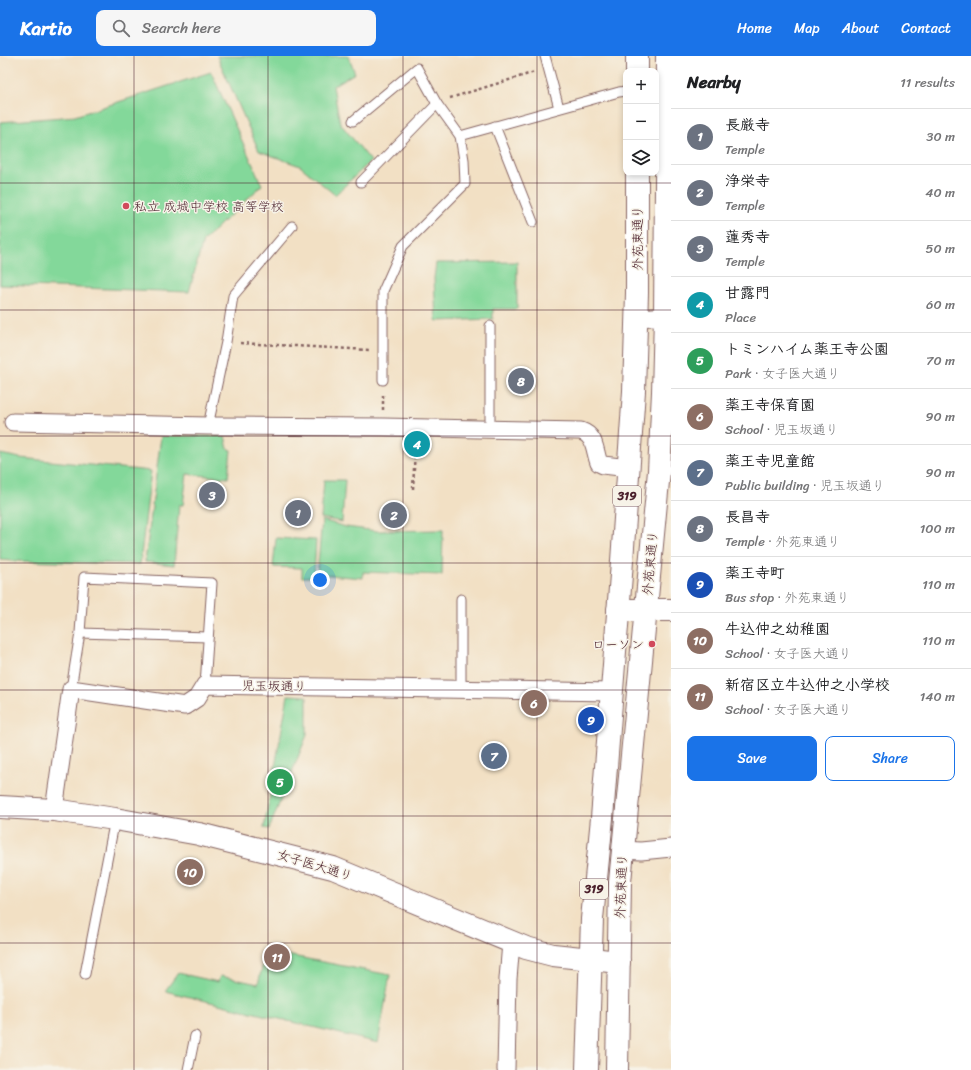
<!DOCTYPE html>
<html lang="en">
<head>
<meta charset="utf-8">
<style>
  body { margin:0; font-family:Sriracha,"Klee One",sans-serif; background:#f6f6f6; color:#202124 }
  .controls { position:absolute; right:12px; top:12px; display:grid; overflow:hidden; border-radius:8px; box-shadow:0 2px 6px #0003 }
  .controls button { width:36px; height:36px; display:grid; place-items:center; padding:0; border:0; border-bottom:1px solid #e0e0e0; background:#fff; color:#202124; font:20px sans-serif }
  .you { position:absolute; left:320px; top:524px; width:14px; height:14px; margin:-10px; border:3px solid #fff; border-radius:50%; background:#1a73e8; box-shadow:0 0 0 6px #1a73e833 }
  .badge { display:grid; place-items:center; width:26px; height:26px; border-radius:50%; background:#1a73e8; color:#fff; font-size:13px; font-weight:700 }
  .pin { position:absolute; translate:-50% -50%; border:2px solid #fff; box-shadow:0 1px 4px #0006 }
  .list { margin:0; padding:0; list-style:none }
  h2 { display:flex; justify-content:space-between; align-items:center; height:52px; margin:0; padding:0 16px; font-size:17px }
  h2 small { font-size:13px; font-weight:400; color:#757577 }
  .list li { display:grid; grid-template-columns:26px 1fr auto; gap:12px; align-items:center; box-sizing:border-box; height:56px; padding:0 16px; border-top:1px solid #e0e0e0 }
  .list b { display:block; font-size:15px; white-space:nowrap }
  .list p { margin:0; font-size:13px; white-space:nowrap; color:#757577 }
  .list em { font-size:13px; font-style:normal; color:#757577 }
  .actions { display:flex; gap:8px; padding:12px 16px }
  .actions a { flex:1; padding:9px 0; border:1px solid #1a73e8; border-radius:8px; text-align:center; font-size:14px; color:#1a73e8 }
  .actions .main { background:#1a73e8; color:#fff }
  .icon { flex:none; width:22px; height:22px; fill:none; stroke:currentColor; stroke-width:2; stroke-linecap:round; stroke-linejoin:round }
  .map { position:relative; flex:none; width:671px; height:1014px; overflow:hidden }
  header { display:flex; align-items:center; gap:24px; box-sizing:border-box; height:56px; padding:0 20px; background:#1a73e8; color:#fff }
  header strong { font-size:19px }
  nav { display:flex; gap:22px; margin-inline-start:auto; font-size:14px }
  .search { width:280px; height:36px; background:#f6f6f6; display:flex; align-items:center; gap:10px; box-sizing:border-box; padding:0 14px; border-radius:8px; color:#757577; font-size:15px }
  main { display:flex }
  aside { flex:1; background:#fff }
  .map>svg:first-child { display:block }
</style>
</head>
<body>
<header>
<strong>Kartio</strong>
<div class="search"><svg class="icon" aria-label="search" viewBox="0 0 24 24"><circle cx="10" cy="10" r="6"/><path d="M15 15l6 6"/></svg>Search here</div>
<nav><a>Home</a><a>Map</a><a>About</a><a>Contact</a></nav>
</header>
<main>
<div class="map">
<svg width="671" height="1014" viewBox="0 0 671 1014">
  <rect width="100%" height="100%" fill="#f7f3e8"/>
  <filter id="ink" filterUnits="userSpaceOnUse"><feTurbulence type="fractalNoise" baseFrequency=".025" numOctaves="2"/><feDisplacementMap in="SourceGraphic" scale="8" xChannelSelector="R" yChannelSelector="G"/><feConvolveMatrix kernelMatrix="1 2 1 2 8 2 1 2 1" color-interpolation-filters="sRGB"/></filter>
  <filter id="wash" filterUnits="userSpaceOnUse"><feTurbulence type="fractalNoise" baseFrequency=".012" numOctaves="4" result="noise"/><feDisplacementMap in="SourceGraphic" scale="16" xChannelSelector="R" yChannelSelector="G"/><feGaussianBlur stdDeviation="0.9" result="paint"/><feColorMatrix in="noise" values="0 0 0 0 0 0 0 0 0 0 0 0 0 0 0 0 0 1.4 0 .05"/><feComposite in="paint" operator="in"/></filter>
  <g filter="url(#wash)">
    <rect width="100%" height="100%" fill="#f2e0c4"/>
    <g fill="#83d89a" stroke="#667c62">
      <polygon points="217,0 348,0 355,17 333,30 340,67 371,105 335,139 300,110 259,95"/>
      <polygon points="211,16 262,129 203,185 189,236 0,229 0,66 75,60"/>
      <polygon points="517,206 517,253 493,253 493,263 436,265 434,222 436,207"/>
      <polygon points="161,380 225,380 228,393 231,394 228,422 187,418 183,449 179,449 174,509 145,506"/>
      <polygon points="0,398 20,402 151,415 140,508 13,505 0,504"/>
      <polygon points="324,424 345,424 342,466 321,462"/>
      <polygon points="322,464 346,471 377,475 443,474 442,519 363,516 363,522 317,518"/>
      <polygon points="276,482 316,484 314,521 302,521 302,512 273,511"/>
      <polygon points="288,639 307,640 307,679 269,773 264,772"/>
      <polygon points="266,895 390,919 378,987 165,935 178,917 218,926 220,920 258,928"/>
    </g>
  </g>
  <g filter="url(#ink)">
    <g fill="none" stroke-linecap="round" stroke-linejoin="round">
      <g stroke="#856361" stroke-width="11">
        <g id="lane">
          <polyline points="545,0 559,52"/>
          <polyline points="353,65 417,12 437,48 460,80 464,104 465,128 403,190 383,235 383,324"/>
          <polyline points="495,70 533,166"/>
          <polyline points="460,80 619,36 626,35"/>
          <polyline points="361,126 437,48"/>
          <polyline points="208,370 226,286 233,240 292,170"/>
          <polyline points="490,373 490,270"/>
          <polyline points="80,577 208,581"/>
          <polyline points="71,633 80,577 84,521 212,527 205,629"/>
          <polyline points="461,634 461,543"/>
          <polyline points="85,918 115,763"/>
          <polyline points="188,1014 195,980"/>
        </g>
      </g>
      <g stroke="#856361" stroke-width="19">
        <g id="street">
          <polyline points="636,262 671,260"/>
          <path d="M13 366 208 370 383 371 581 375C596 380 594 394 599 407L603 409 629 412"/>
          <polyline points="54,754 71,633 185,650 197,642 205,629 612,636"/>
          <polyline points="622,794 641,795 671,792"/>
          <polyline points="506,1014 508,923 511,887"/>
        </g>
      </g>
      <g stroke="#856361" stroke-width="24">
        <g id="secondary">
          <polyline points="618,554 671,554"/>
          <polyline points="0,751 54,754 115,763 199,778 333,812 526,892 553,899 619,906"/>
        </g>
      </g>
      <g stroke="#856361" stroke-width="24">
        <g id="primary">
          <polyline points="637,15 637,0"/>
          <polyline points="587,1014 592,863 602,762 621,519 634,335 637,237 637,117"/>
          <polyline points="617,1014 620,826 659,415 663,336 665,260 667,0"/>
        </g>
      </g>
      <g stroke="#856361" stroke-width="2.5" stroke-dasharray="3 3" stroke-linecap="butt">
        <polyline points="450,42 535,16"/>
        <polyline points="240,287 369,294"/>
        <polyline points="383,354 383,337"/>
        <polyline points="413,433 415,392"/>
      </g>
      <use href="#lane" stroke="#fff" stroke-width="9"/>
      <use href="#street" stroke="#fff" stroke-width="17"/>
      <use href="#secondary" stroke="#fff" stroke-width="22"/>
      <use href="#primary" stroke="#fff" stroke-width="22"/>
    </g>
  </g>
  <path fill="none" stroke="#4a1f2b" stroke-width="1" stroke-opacity="0.55" d="M134 0V1014M268 0V1014M403 0V1014M537 0V1014M0 127H671M0 254H671M0 380H671M0 507H671M0 634H671M0 760H671M0 887H671"/>
  <g fill="#d1495b" stroke="#f7f3e8" stroke-width="1.5">
    <circle cx="126" cy="150" r="4"/>
    <circle cx="652" cy="588" r="4"/>
  </g>
  <g text-anchor="middle" dominant-baseline="central" stroke-width="3" stroke-linejoin="round" paint-order="stroke">
    <g fill="#f7f3e8" stroke="#7e5f64" stroke-width="1">
      <rect x="613" y="430" width="28" height="20" rx="3"/>
      <rect x="580" y="823" width="28" height="20" rx="3"/>
    </g>
    <g font-size="12" font-weight="bold" fill="#4a1f2b">
      <text x="627" y="440">319</text>
      <text x="594" y="833">319</text>
    </g>
    <g font-size="13" fill="#4a1f2b" stroke="#f7f3e8" text-anchor="start">
      <text x="134" y="150">私立 成城中学校 高等学校</text>
      <text x="644" y="588" text-anchor="end">ローソン</text>
    </g>
    <g font-size="13" fill="#4a1f2b" stroke="#f7f3e8">
      <text transform="translate(637 182) rotate(-90)">外苑東通り</text>
      <text transform="translate(650 507) rotate(-85)">外苑東通り</text>
      <text transform="translate(274 630) rotate(1)">児玉坂通り</text>
      <text transform="translate(315 809) rotate(17)">女子医大通り</text>
      <text transform="translate(621 830) rotate(-88)">外苑東通り</text>
    </g>
  </g>
</svg>
<div class="controls">
<button>+</button>
<button>−</button>
<button><svg class="icon" aria-label="layers" viewBox="0 0 24 24"><path d="M12 4l9 5-9 5-9-5zM3 14l9 5 9-5"/></svg></button>
</div>
<div class="you"></div>
<div class="pin badge" style="left:298px;top:457px;background:#6b7280">1</div>
<div class="pin badge" style="left:394px;top:459px;background:#6b7280">2</div>
<div class="pin badge" style="left:212px;top:439px;background:#6b7280">3</div>
<div class="pin badge" style="left:417px;top:388px;background:#0f9aa8">4</div>
<div class="pin badge" style="left:280px;top:726px;background:#2e9e5b">5</div>
<div class="pin badge" style="left:534px;top:647px;background:#8d6e63">6</div>
<div class="pin badge" style="left:494px;top:700px;background:#5c6f8a">7</div>
<div class="pin badge" style="left:521px;top:325px;background:#6b7280">8</div>
<div class="pin badge" style="left:591px;top:664px;background:#1a4fb4">9</div>
<div class="pin badge" style="left:190px;top:816px;background:#8d6e63">10</div>
<div class="pin badge" style="left:277px;top:901px;background:#8d6e63">11</div>
</div>
<aside>
<h2>Nearby<small>11 results</small></h2>
<ul class="list">
<li><span class="badge" style="background:#6b7280">1</span><div><b>長厳寺</b><p>Temple</p></div><em>30 m</em></li>
<li><span class="badge" style="background:#6b7280">2</span><div><b>浄栄寺</b><p>Temple</p></div><em>40 m</em></li>
<li><span class="badge" style="background:#6b7280">3</span><div><b>蓮秀寺</b><p>Temple</p></div><em>50 m</em></li>
<li><span class="badge" style="background:#0f9aa8">4</span><div><b>甘露門</b><p>Place</p></div><em>60 m</em></li>
<li><span class="badge" style="background:#2e9e5b">5</span><div><b>トミンハイム薬王寺公園</b><p>Park · 女子医大通り</p></div><em>70 m</em></li>
<li><span class="badge" style="background:#8d6e63">6</span><div><b>薬王寺保育園</b><p>School · 児玉坂通り</p></div><em>90 m</em></li>
<li><span class="badge" style="background:#5c6f8a">7</span><div><b>薬王寺児童館</b><p>Public building · 児玉坂通り</p></div><em>90 m</em></li>
<li><span class="badge" style="background:#6b7280">8</span><div><b>長昌寺</b><p>Temple · 外苑東通り</p></div><em>100 m</em></li>
<li><span class="badge" style="background:#1a4fb4">9</span><div><b>薬王寺町</b><p>Bus stop · 外苑東通り</p></div><em>110 m</em></li>
<li><span class="badge" style="background:#8d6e63">10</span><div><b>牛込仲之幼稚園</b><p>School · 女子医大通り</p></div><em>110 m</em></li>
<li><span class="badge" style="background:#8d6e63">11</span><div><b>新宿区立牛込仲之小学校</b><p>School · 女子医大通り</p></div><em>140 m</em></li>
</ul>
<div class="actions"><a class="main">Save</a><a>Share</a></div>
</aside>
</main>
</body>
</html>
